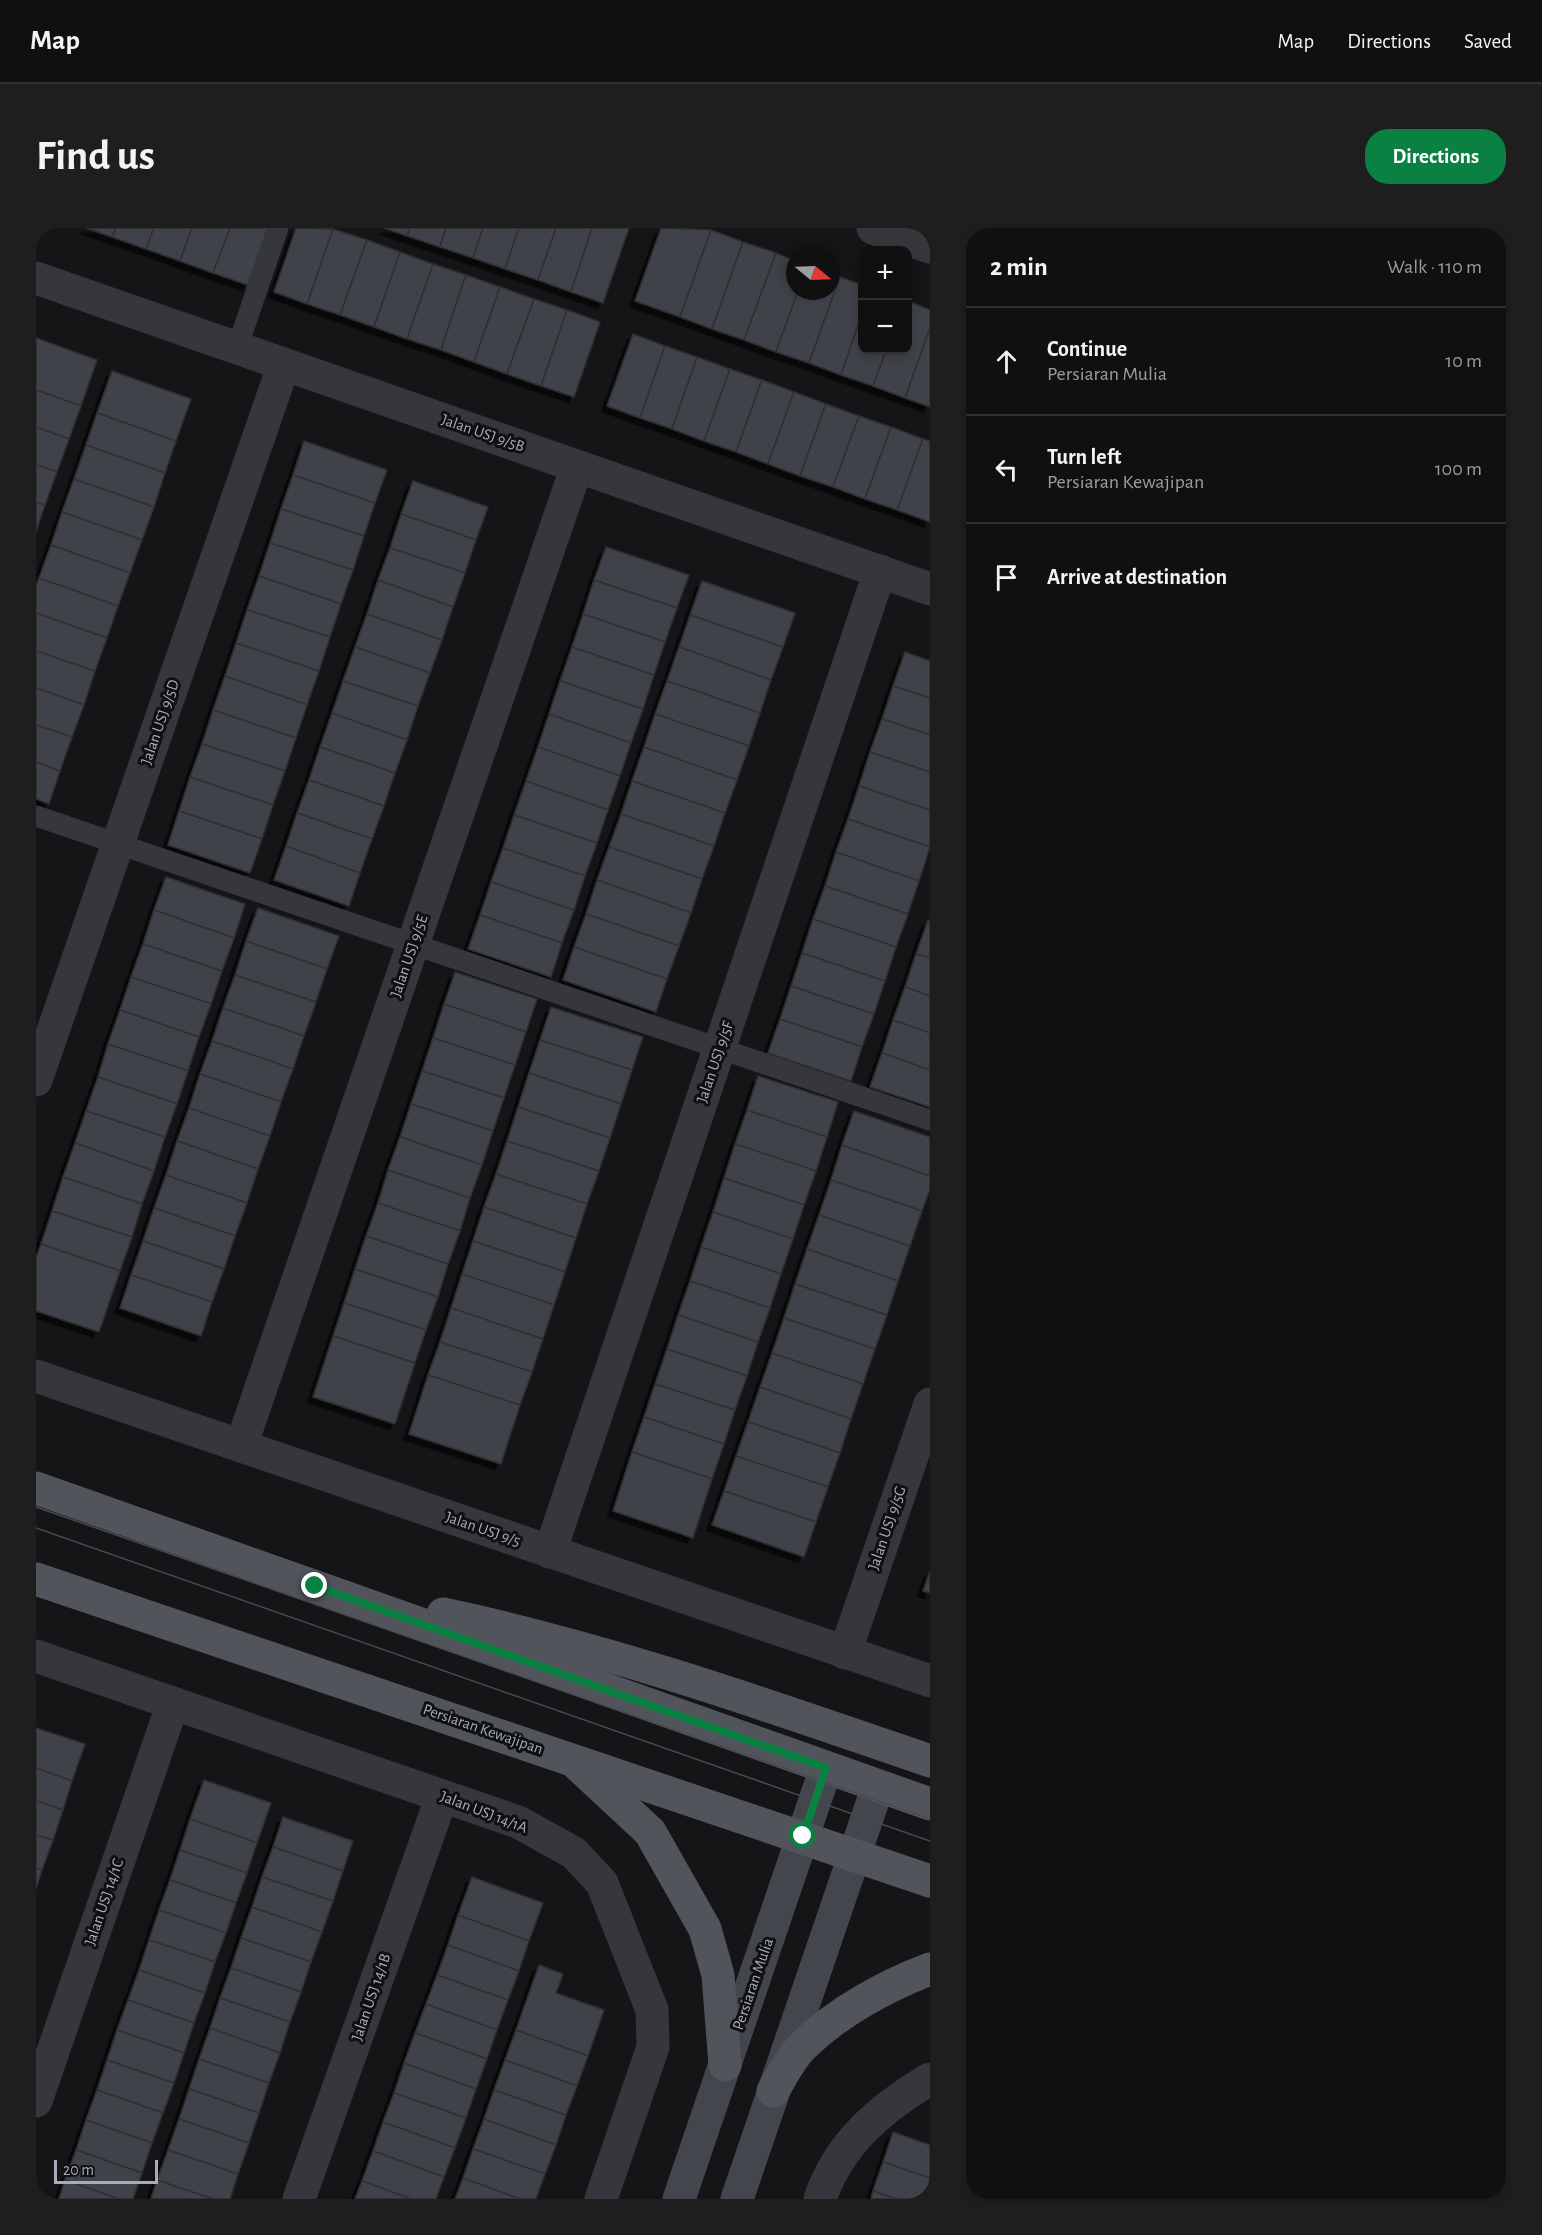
<!DOCTYPE html>
<html lang="en">
<head>
<meta charset="utf-8">
<style>
  body { margin:0; font-family:"Alegreya Sans",sans-serif; background:#1e1e1f; color:#f1f3f6 }
  .controls { position:absolute; right:18px; top:18px; display:grid; overflow:hidden; border-radius:12px; box-shadow:0 3px 9px #0003 }
  .controls button { width:54px; height:54px; display:grid; place-items:center; padding:0; border:0; border-bottom:2px solid #303031; background:#101011; color:#f1f3f6; font:30px sans-serif }
  .compass { position:absolute; left:750px; top:18px; width:54px; height:54px; border-radius:50%; background:#101011; box-shadow:0 3px 9px #0003; rotate:109deg }
  .scale { position:absolute; left:18px; bottom:15px; width:104px; box-sizing:border-box; padding-left:6px; border:3px solid #a6adb8; border-top:0; font-size:16px; line-height:21px; white-space:nowrap; color:#a6adb8; -webkit-text-stroke:4px #101012; paint-order:stroke }
  .stop { position:absolute; width:18px; height:18px; margin:-14px; border:4px solid #0b8043; border-radius:50%; background:#fff }
  .stop.end { background:#0b8043; border-color:#fff; box-shadow:0 2px 6px #0008 }
  .list { margin:0; padding:0; list-style:none }
  h2 { display:flex; justify-content:space-between; align-items:center; height:78px; margin:0; padding:0 24px; font-size:26px }
  h2 small { font-size:20px; font-weight:400; color:#9c9d9f }
  .list li { display:grid; grid-template-columns:39px 1fr auto; gap:18px; align-items:center; box-sizing:border-box; height:108px; padding:0 24px; border-top:2px solid #303031 }
  .list b { display:block; font-size:22px; white-space:nowrap }
  .list p { margin:0; font-size:20px; white-space:nowrap; color:#9c9d9f }
  .list em { font-size:20px; font-style:normal; color:#9c9d9f }
  .icon { flex:none; width:33px; height:33px; fill:none; stroke:currentColor; stroke-width:2; stroke-linecap:round; stroke-linejoin:round }
  .map { position:relative; flex:none; width:894px; height:1971px; overflow:hidden; border-radius:24px }
  header { display:flex; align-items:center; gap:36px; box-sizing:border-box; height:84px; padding:0 30px; background:#101011; border-bottom:2px solid #303031 }
  header strong { font-size:28px }
  nav { display:flex; gap:33px; margin-inline-start:auto; font-size:21px }
  .intro { display:flex; align-items:center; justify-content:space-between; box-sizing:border-box; height:144px; padding:0 36px }
  h1 { margin:0; font-size:42px }
  .button { padding:15px 27px; border-radius:24px; background:#0b8043; color:#fff; font-size:21px; font-weight:700 }
  main { display:flex; gap:36px; padding:0 36px }
  aside { flex:1; background:#101011; border-radius:24px; box-shadow:0 3px 9px #0003 }
  .map>svg:first-child { display:block }
</style>
</head>
<body>
<header>
<strong>Map</strong>
<nav><a>Map</a><a>Directions</a><a>Saved</a></nav>
</header>
<div class="intro"><h1>Find us</h1><a class="button">Directions</a></div>
<main>
<div class="map">
<svg width="894" height="1971" viewBox="0 0 894 1971">
  <defs>
    <filter id="shadow"><feDropShadow dx="-5.5" dy="5.5" stdDeviation="0" flood-color="#0009"/></filter>
  </defs>
  <rect width="100%" height="100%" fill="#151517"/>
  <g fill="#414348" stroke="#2f2f34" stroke-width="1.5" filter="url(#shadow)">
    <polygon points="50,0 80,0 76,9"/>
    <polygon points="80,0 118,0 110,21 76,9"/>
    <polygon points="118,0 156,0 144,33 110,21"/>
    <polygon points="156,0 194,0 177,45 144,33"/>
    <polygon points="194,0 232,0 212,57 177,45"/>
    <polygon points="260,0 297,1 271,76 238,64"/>
    <polygon points="348,0 374,0 371,8"/>
    <polygon points="374,0 410,0 404,19 371,8"/>
    <polygon points="410,0 447,0 437,30 404,19"/>
    <polygon points="447,0 483,0 469,41 437,30"/>
    <polygon points="483,0 520,0 502,52 469,41"/>
    <polygon points="520,0 556,0 535,64 502,52"/>
    <polygon points="556,0 593,0 567,75 535,64"/>
    <polygon points="625,0 675,2 644,89 599,73"/>
    <polygon points="297,1 331,12 304,87 271,76"/>
    <polygon points="675,2 707,14 676,101 644,89"/>
    <polygon points="331,12 364,24 338,99 304,87"/>
    <polygon points="707,14 740,25 708,112 676,101"/>
    <polygon points="364,24 397,36 371,111 338,99"/>
    <polygon points="740,25 759,33 759,63 762,63 740,124 708,112"/>
    <polygon points="397,36 430,47 405,122 371,111"/>
    <polygon points="795,46 804,49 773,135 740,124 762,63 795,63"/>
    <polygon points="430,47 464,59 438,134 405,122"/>
    <polygon points="804,49 826,57 826,86 805,147 773,135"/>
    <polygon points="464,59 498,71 471,146 438,134"/>
    <polygon points="498,71 531,82 505,158 471,146"/>
    <polygon points="872,73 894,82 894,100 869,170 837,158 850,122 872,122"/>
    <polygon points="531,82 564,94 538,169 505,158"/>
    <polygon points="826,86 826,122 850,122 837,158 805,147"/>
    <polygon points="894,100 894,179 869,170"/>
    <polygon points="597,106 629,118 604,190 571,178"/>
    <polygon points="0,110 61,132 45,178 0,162"/>
    <polygon points="629,118 661,129 636,201 604,190"/>
    <polygon points="661,129 694,141 668,213 636,201"/>
    <polygon points="694,141 726,152 700,224 668,213"/>
    <polygon points="76,143 155,171 140,213 61,185"/>
    <polygon points="726,152 758,164 732,236 700,224"/>
    <polygon points="0,162 45,178 33,211 0,199"/>
    <polygon points="758,164 790,176 764,248 732,236"/>
    <polygon points="790,176 823,188 797,259 764,248"/>
    <polygon points="61,185 140,213 129,245 50,217"/>
    <polygon points="823,188 855,199 829,271 797,259"/>
    <polygon points="0,199 33,211 21,244 0,237"/>
    <polygon points="855,199 887,211 861,282 829,271"/>
    <polygon points="887,211 894,213 894,294 861,282"/>
    <polygon points="268,213 351,242 339,275 257,247"/>
    <polygon points="50,217 129,245 118,279 38,251"/>
    <polygon points="0,237 21,244 9,277 0,274"/>
    <polygon points="257,247 339,275 328,308 245,281"/>
    <polygon points="38,251 118,279 106,312 26,284"/>
    <polygon points="377,253 452,279 440,312 365,286"/>
    <polygon points="0,274 9,277 0,304"/>
    <polygon points="245,281 328,308 317,342 234,315"/>
    <polygon points="26,284 106,312 94,345 15,317"/>
    <polygon points="365,286 440,312 429,345 354,320"/>
    <polygon points="234,315 317,342 305,376 223,348"/>
    <polygon points="15,317 94,345 82,378 3,350"/>
    <polygon points="570,319 653,347 641,380 558,352"/>
    <polygon points="354,320 429,345 417,379 342,352"/>
    <polygon points="223,348 305,376 294,409 211,382"/>
    <polygon points="3,350 82,378 71,410 0,385 0,358"/>
    <polygon points="342,352 417,379 406,412 331,386"/>
    <polygon points="558,352 641,380 629,414 547,386"/>
    <polygon points="666,353 759,385 747,419 654,387"/>
    <polygon points="211,382 294,409 283,443 200,415"/>
    <polygon points="0,385 71,410 59,443 0,423"/>
    <polygon points="331,386 406,412 394,445 319,419"/>
    <polygon points="547,386 629,414 618,447 536,419"/>
    <polygon points="654,387 747,419 735,452 643,419"/>
    <polygon points="200,415 283,443 271,477 189,448"/>
    <polygon points="319,419 394,445 382,478 307,453"/>
    <polygon points="536,419 618,447 607,481 524,453"/>
    <polygon points="643,419 735,452 724,485 631,453"/>
    <polygon points="0,423 59,443 48,477 0,460"/>
    <polygon points="869,424 894,433 894,470 857,458"/>
    <polygon points="189,448 271,477 260,510 177,482"/>
    <polygon points="307,453 382,478 371,512 296,485"/>
    <polygon points="524,453 607,481 595,515 513,486"/>
    <polygon points="631,453 724,485 713,518 619,486"/>
    <polygon points="857,458 894,470 894,507 846,491"/>
    <polygon points="0,460 48,477 36,509 0,497"/>
    <polygon points="177,482 260,510 249,543 166,516"/>
    <polygon points="296,485 371,512 359,545 284,519"/>
    <polygon points="513,486 595,515 584,548 502,519"/>
    <polygon points="619,486 713,518 701,552 608,519"/>
    <polygon points="846,491 894,507 894,544 834,524"/>
    <polygon points="0,497 36,509 24,543 0,534"/>
    <polygon points="166,516 249,543 237,577 154,549"/>
    <polygon points="284,519 359,545 348,578 273,552"/>
    <polygon points="502,519 584,548 572,582 490,553"/>
    <polygon points="608,519 701,552 689,585 596,553"/>
    <polygon points="834,524 894,544 894,582 823,558"/>
    <polygon points="0,534 24,543 13,576 0,571"/>
    <polygon points="154,549 237,577 226,611 143,583"/>
    <polygon points="273,552 348,578 336,611 261,585"/>
    <polygon points="490,553 572,582 561,615 478,587"/>
    <polygon points="596,553 689,585 678,618 585,586"/>
    <polygon points="823,558 894,582 894,619 812,591"/>
    <polygon points="143,583 226,611 214,645 132,617"/>
    <polygon points="261,585 336,611 324,645 250,618"/>
    <polygon points="585,586 678,618 666,651 573,619"/>
    <polygon points="478,587 561,615 549,648 467,620"/>
    <polygon points="812,591 894,619 883,653 800,624"/>
    <polygon points="250,618 324,645 313,678 238,652"/>
    <polygon points="573,619 666,651 655,685 561,652"/>
    <polygon points="467,620 549,648 538,682 455,654"/>
    <polygon points="800,624 883,653 872,686 789,658"/>
    <polygon points="130,649 209,676 198,710 118,682"/>
    <polygon points="561,652 655,685 643,718 550,686"/>
    <polygon points="455,654 538,682 526,715 444,687"/>
    <polygon points="789,658 872,686 860,719 777,691"/>
    <polygon points="222,680 303,708 291,741 210,713"/>
    <polygon points="118,682 198,710 186,743 107,716"/>
    <polygon points="550,686 643,718 631,751 538,719"/>
    <polygon points="444,687 526,715 515,749 432,721"/>
    <polygon points="777,691 860,719 849,753 766,725"/>
    <polygon points="892,692 894,693 894,730 880,726"/>
    <polygon points="210,713 291,741 280,774 199,747"/>
    <polygon points="107,716 186,743 175,776 95,749"/>
    <polygon points="538,719 631,751 620,784 527,752"/>
    <polygon points="766,725 849,753 838,786 755,758"/>
    <polygon points="880,726 894,730 894,768 869,759"/>
    <polygon points="419,744 501,771 490,804 408,776"/>
    <polygon points="199,747 280,774 268,808 187,780"/>
    <polygon points="95,749 175,776 163,809 84,782"/>
    <polygon points="755,758 838,786 826,819 744,791"/>
    <polygon points="869,759 894,768 894,805 857,792"/>
    <polygon points="408,776 490,804 479,837 397,810"/>
    <polygon points="515,779 607,809 596,842 504,812"/>
    <polygon points="187,780 268,808 257,841 176,813"/>
    <polygon points="84,782 163,809 152,843 72,816"/>
    <polygon points="744,791 826,819 815,853 732,825"/>
    <polygon points="857,792 894,805 894,842 846,825"/>
    <polygon points="397,810 479,837 468,870 386,843"/>
    <polygon points="504,812 596,842 585,876 493,845"/>
    <polygon points="176,813 257,841 245,874 164,846"/>
    <polygon points="72,816 152,843 141,876 62,849"/>
    <polygon points="846,825 894,842 894,879 834,859"/>
    <polygon points="386,843 468,870 457,903 375,876"/>
    <polygon points="493,845 585,876 574,910 482,879"/>
    <polygon points="164,846 245,874 234,908 153,880"/>
    <polygon points="722,848 802,874 791,909 711,882"/>
    <polygon points="62,849 141,876 129,909 50,883"/>
    <polygon points="375,876 457,903 446,937 364,909"/>
    <polygon points="482,879 574,910 563,943 471,913"/>
    <polygon points="153,880 234,908 222,941 141,913"/>
    <polygon points="711,882 791,909 780,943 699,916"/>
    <polygon points="50,883 129,909 118,943 39,915"/>
    <polygon points="818,883 894,909 894,948 806,917"/>
    <polygon points="364,909 446,937 434,970 352,942"/>
    <polygon points="141,913 222,941 211,975 130,947"/>
    <polygon points="471,913 563,943 551,976 460,946"/>
    <polygon points="39,915 118,943 106,976 27,949"/>
    <polygon points="699,916 780,943 768,977 688,950"/>
    <polygon points="806,917 894,948 894,961 886,983 795,952"/>
    <polygon points="352,942 434,970 424,1003 342,975"/>
    <polygon points="460,946 551,976 540,1010 448,979"/>
    <polygon points="130,947 211,975 199,1008 118,980"/>
    <polygon points="27,949 106,976 96,1009 16,983"/>
    <polygon points="688,950 768,977 757,1011 677,984"/>
    <polygon points="795,952 886,983 874,1018 783,987"/>
    <polygon points="342,975 424,1003 412,1036 330,1008"/>
    <polygon points="448,979 540,1010 529,1044 437,1013"/>
    <polygon points="118,980 199,1008 188,1041 107,1013"/>
    <polygon points="16,983 96,1009 84,1043 5,1016"/>
    <polygon points="677,984 757,1011 745,1046 665,1019"/>
    <polygon points="783,987 874,1018 862,1053 771,1021"/>
    <polygon points="330,1008 412,1036 402,1069 319,1041"/>
    <polygon points="107,1013 188,1041 176,1074 95,1047"/>
    <polygon points="437,1013 529,1044 518,1077 426,1046"/>
    <polygon points="5,1016 84,1043 63,1104 0,1083 0,1030"/>
    <polygon points="665,1019 745,1046 734,1080 654,1053"/>
    <polygon points="771,1021 862,1053 851,1087 759,1056"/>
    <polygon points="319,1041 402,1069 390,1102 308,1075"/>
    <polygon points="426,1046 518,1077 507,1111 415,1080"/>
    <polygon points="95,1047 176,1074 165,1108 84,1080"/>
    <polygon points="654,1053 734,1080 722,1114 642,1087"/>
    <polygon points="759,1056 851,1087 839,1121 748,1090"/>
    <polygon points="308,1075 390,1102 379,1135 297,1108"/>
    <polygon points="415,1080 507,1111 496,1144 404,1114"/>
    <polygon points="642,1087 722,1114 711,1148 631,1121"/>
    <polygon points="748,1090 839,1121 827,1156 736,1125"/>
    <polygon points="297,1108 379,1135 359,1196 277,1169"/>
    <polygon points="404,1114 496,1144 484,1177 392,1147"/>
    <polygon points="631,1121 711,1148 699,1182 619,1156"/>
    <polygon points="736,1125 827,1156 815,1191 724,1159"/>
    <polygon points="392,1147 484,1177 465,1236 373,1206"/>
    <polygon points="619,1156 699,1182 688,1216 608,1189"/>
    <polygon points="724,1159 815,1191 804,1225 712,1194"/>
    <polygon points="608,1189 688,1216 676,1251 596,1224"/>
    <polygon points="712,1194 804,1225 792,1259 700,1228"/>
    <polygon points="596,1224 676,1251 657,1310 577,1283"/>
    <polygon points="700,1228 792,1259 780,1294 688,1263"/>
    <polygon points="688,1263 780,1294 768,1329 676,1297"/>
    <polygon points="894,1343 894,1365 887,1363"/>
    <polygon points="0,1500 49,1516 36,1553 0,1540"/>
    <polygon points="0,1540 36,1553 27,1582 0,1573"/>
    <polygon points="168,1552 235,1575 221,1615 154,1591"/>
    <polygon points="0,1573 27,1582 17,1612 0,1607"/>
    <polygon points="247,1589 317,1613 307,1643 237,1619"/>
    <polygon points="154,1591 221,1615 211,1645 144,1622"/>
    <polygon points="0,1607 17,1612 6,1642 0,1640"/>
    <polygon points="237,1619 307,1643 297,1673 226,1649"/>
    <polygon points="144,1622 211,1645 200,1675 134,1652"/>
    <polygon points="0,1640 6,1642 0,1661"/>
    <polygon points="226,1649 297,1673 286,1704 216,1679"/>
    <polygon points="436,1649 507,1675 493,1713 422,1687"/>
    <polygon points="134,1652 200,1675 190,1705 123,1682"/>
    <polygon points="216,1679 286,1704 275,1734 205,1710"/>
    <polygon points="123,1682 190,1705 179,1734 113,1712"/>
    <polygon points="422,1687 493,1713 483,1743 412,1717"/>
    <polygon points="205,1710 275,1734 265,1764 195,1740"/>
    <polygon points="113,1712 179,1734 169,1765 103,1742"/>
    <polygon points="412,1717 483,1743 472,1772 401,1747"/>
    <polygon points="503,1737 527,1746 520,1765 568,1782 552,1828 480,1802"/>
    <polygon points="195,1740 265,1764 254,1794 184,1770"/>
    <polygon points="103,1742 169,1765 158,1795 92,1772"/>
    <polygon points="401,1747 472,1772 461,1802 390,1776"/>
    <polygon points="184,1770 254,1794 244,1825 174,1800"/>
    <polygon points="92,1772 158,1795 148,1825 81,1802"/>
    <polygon points="390,1776 461,1802 451,1831 379,1805"/>
    <polygon points="174,1800 244,1825 233,1855 163,1831"/>
    <polygon points="81,1802 148,1825 138,1855 71,1832"/>
    <polygon points="480,1802 552,1828 541,1858 469,1832"/>
    <polygon points="379,1805 451,1831 440,1861 368,1835"/>
    <polygon points="163,1831 233,1855 223,1885 153,1861"/>
    <polygon points="71,1832 138,1855 127,1885 61,1862"/>
    <polygon points="469,1832 541,1858 530,1887 458,1862"/>
    <polygon points="368,1835 440,1861 430,1890 358,1865"/>
    <polygon points="153,1861 223,1885 213,1915 143,1891"/>
    <polygon points="61,1862 127,1885 116,1915 50,1892"/>
    <polygon points="458,1862 530,1887 520,1917 448,1891"/>
    <polygon points="358,1865 430,1890 419,1920 347,1894"/>
    <polygon points="143,1891 213,1915 202,1946 132,1922"/>
    <polygon points="448,1891 520,1917 509,1946 437,1921"/>
    <polygon points="50,1892 116,1915 106,1945 40,1922"/>
    <polygon points="347,1894 419,1920 408,1949 337,1923"/>
    <polygon points="857,1904 894,1917 894,1950 847,1934"/>
    <polygon points="437,1921 509,1946 500,1971 484,1971 427,1950"/>
    <polygon points="40,1922 106,1945 97,1971 83,1971 29,1952"/>
    <polygon points="132,1922 202,1946 194,1971 177,1971 121,1952"/>
    <polygon points="337,1923 408,1949 400,1971 375,1971 326,1953"/>
    <polygon points="847,1934 894,1950 894,1971 861,1971 837,1963"/>
    <polygon points="427,1950 484,1971 419,1971"/>
    <polygon points="29,1952 83,1971 23,1971"/>
    <polygon points="121,1952 177,1971 115,1971"/>
    <polygon points="326,1953 375,1971 319,1971"/>
    <polygon points="837,1963 861,1971 835,1971"/>
  </g>
  <g fill="none" stroke-linecap="round" stroke-linejoin="round">
    <g stroke="#36373d" stroke-width="21">
      <polyline points="201,120 242,0"/>
      <polyline points="0,588 894,892"/>
    </g>
    <g stroke="#36373d" stroke-width="33">
      <polyline points="837,0 894,19"/>
      <polyline points="0,50 894,361"/>
      <polyline points="0,852 248,136"/>
      <polyline points="0,1148 894,1453"/>
      <polyline points="205,1218 541,238"/>
      <polyline points="514,1324 844,343"/>
      <polyline points="809,1425 894,1176"/>
      <polyline points="0,1428 482,1594 538,1625 566,1655 616,1782 617,1819 565,1971"/>
      <polyline points="0,1873 137,1475"/>
      <polyline points="263,1971 406,1568"/>
      <path d="M784 1971C803 1915 845 1880 894 1851"/>
    </g>
    <g stroke="#44464d" stroke-width="33">
      <polyline points="643,1971 790,1540"/>
      <polyline points="701,1971 842,1558"/>
    </g>
    <g stroke="#52545c" stroke-width="33">
      <polyline points="0,1260 894,1576"/>
      <polyline points="0,1351 894,1653"/>
      <path d="M407 1386C573 1421 734 1478 894 1533"/>
      <polyline points="543,1538 614,1604 669,1701 682,1747 689,1837"/>
      <path d="M737 1863C746 1848 755 1829 768 1817 802 1784 849 1758 894 1741"/>
    </g>
    <g stroke="#494b52" stroke-width="1.5">
      <polyline points="0,1279 894,1591"/>
      <polyline points="0,1300 894,1613"/>
    </g>
  </g>
  <g fill="none" stroke-linecap="round" stroke-linejoin="round">
    <polyline stroke="#0b8043" stroke-width="8" points="279,1358 790,1540 767,1608"/>
  </g>
  <g text-anchor="middle" dominant-baseline="central" stroke-width="6" stroke-linejoin="round" paint-order="stroke">
    <g font-size="16" fill="#a6adb8" stroke="#101012">
      <text transform="translate(447 205) rotate(19)">Jalan USJ 9/5B</text>
      <text transform="translate(124 494) rotate(-71)">Jalan USJ 9/5D</text>
      <text transform="translate(373 728) rotate(-71)">Jalan USJ 9/5E</text>
      <text transform="translate(679 834) rotate(-71)">Jalan USJ 9/5F</text>
      <text transform="translate(851 1300) rotate(-71)">Jalan USJ 9/5G</text>
      <text transform="translate(447 1301) rotate(19)">Jalan USJ 9/5</text>
      <text transform="translate(447 1501) rotate(19)">Persiaran Kewajipan</text>
      <text transform="translate(448 1584) rotate(21)">Jalan USJ 14/1A</text>
      <text transform="translate(68 1674) rotate(-71)">Jalan USJ 14/1C</text>
      <text transform="translate(717 1756) rotate(-71)">Persiaran Mulia</text>
      <text transform="translate(335 1769) rotate(-71)">Jalan USJ 14/1B</text>
    </g>
  </g>
</svg>
<div class="controls">
<button>+</button>
<button>−</button>
</div>
<svg class="compass" viewBox="-18 -18 36 36"><path d="M0-13l5 13h-10z" fill="#e53935"/><path d="M0 13l5-13h-10z" fill="#9c9d9f"/></svg>
<div class="scale">20 m</div>
<div class="stop" style="left:767px;top:1608px"></div>
<div class="stop end" style="left:279px;top:1358px"></div>
</div>
<aside>
<h2>2 min<small>Walk · 110 m</small></h2>
<ul class="list">
<li><svg class="icon" aria-label="ahead" viewBox="0 0 24 24"><path d="M12 20V5M6 11l6-6 6 6"/></svg><div><b>Continue</b><p>Persiaran Mulia</p></div><em>10 m</em></li>
<li><svg class="icon" aria-label="left" viewBox="0 0 24 24"><path d="M17 20v-9H6M10 6l-5 5 5 5"/></svg><div><b>Turn left</b><p>Persiaran Kewajipan</p></div><em>100 m</em></li>
<li><svg class="icon" aria-label="arrive" viewBox="0 0 24 24"><path d="M6 21V4h12l-3 4 3 4H6"/></svg><div><b>Arrive at destination</b></div></li>
</ul>
</aside>
</main>
</body>
</html>
